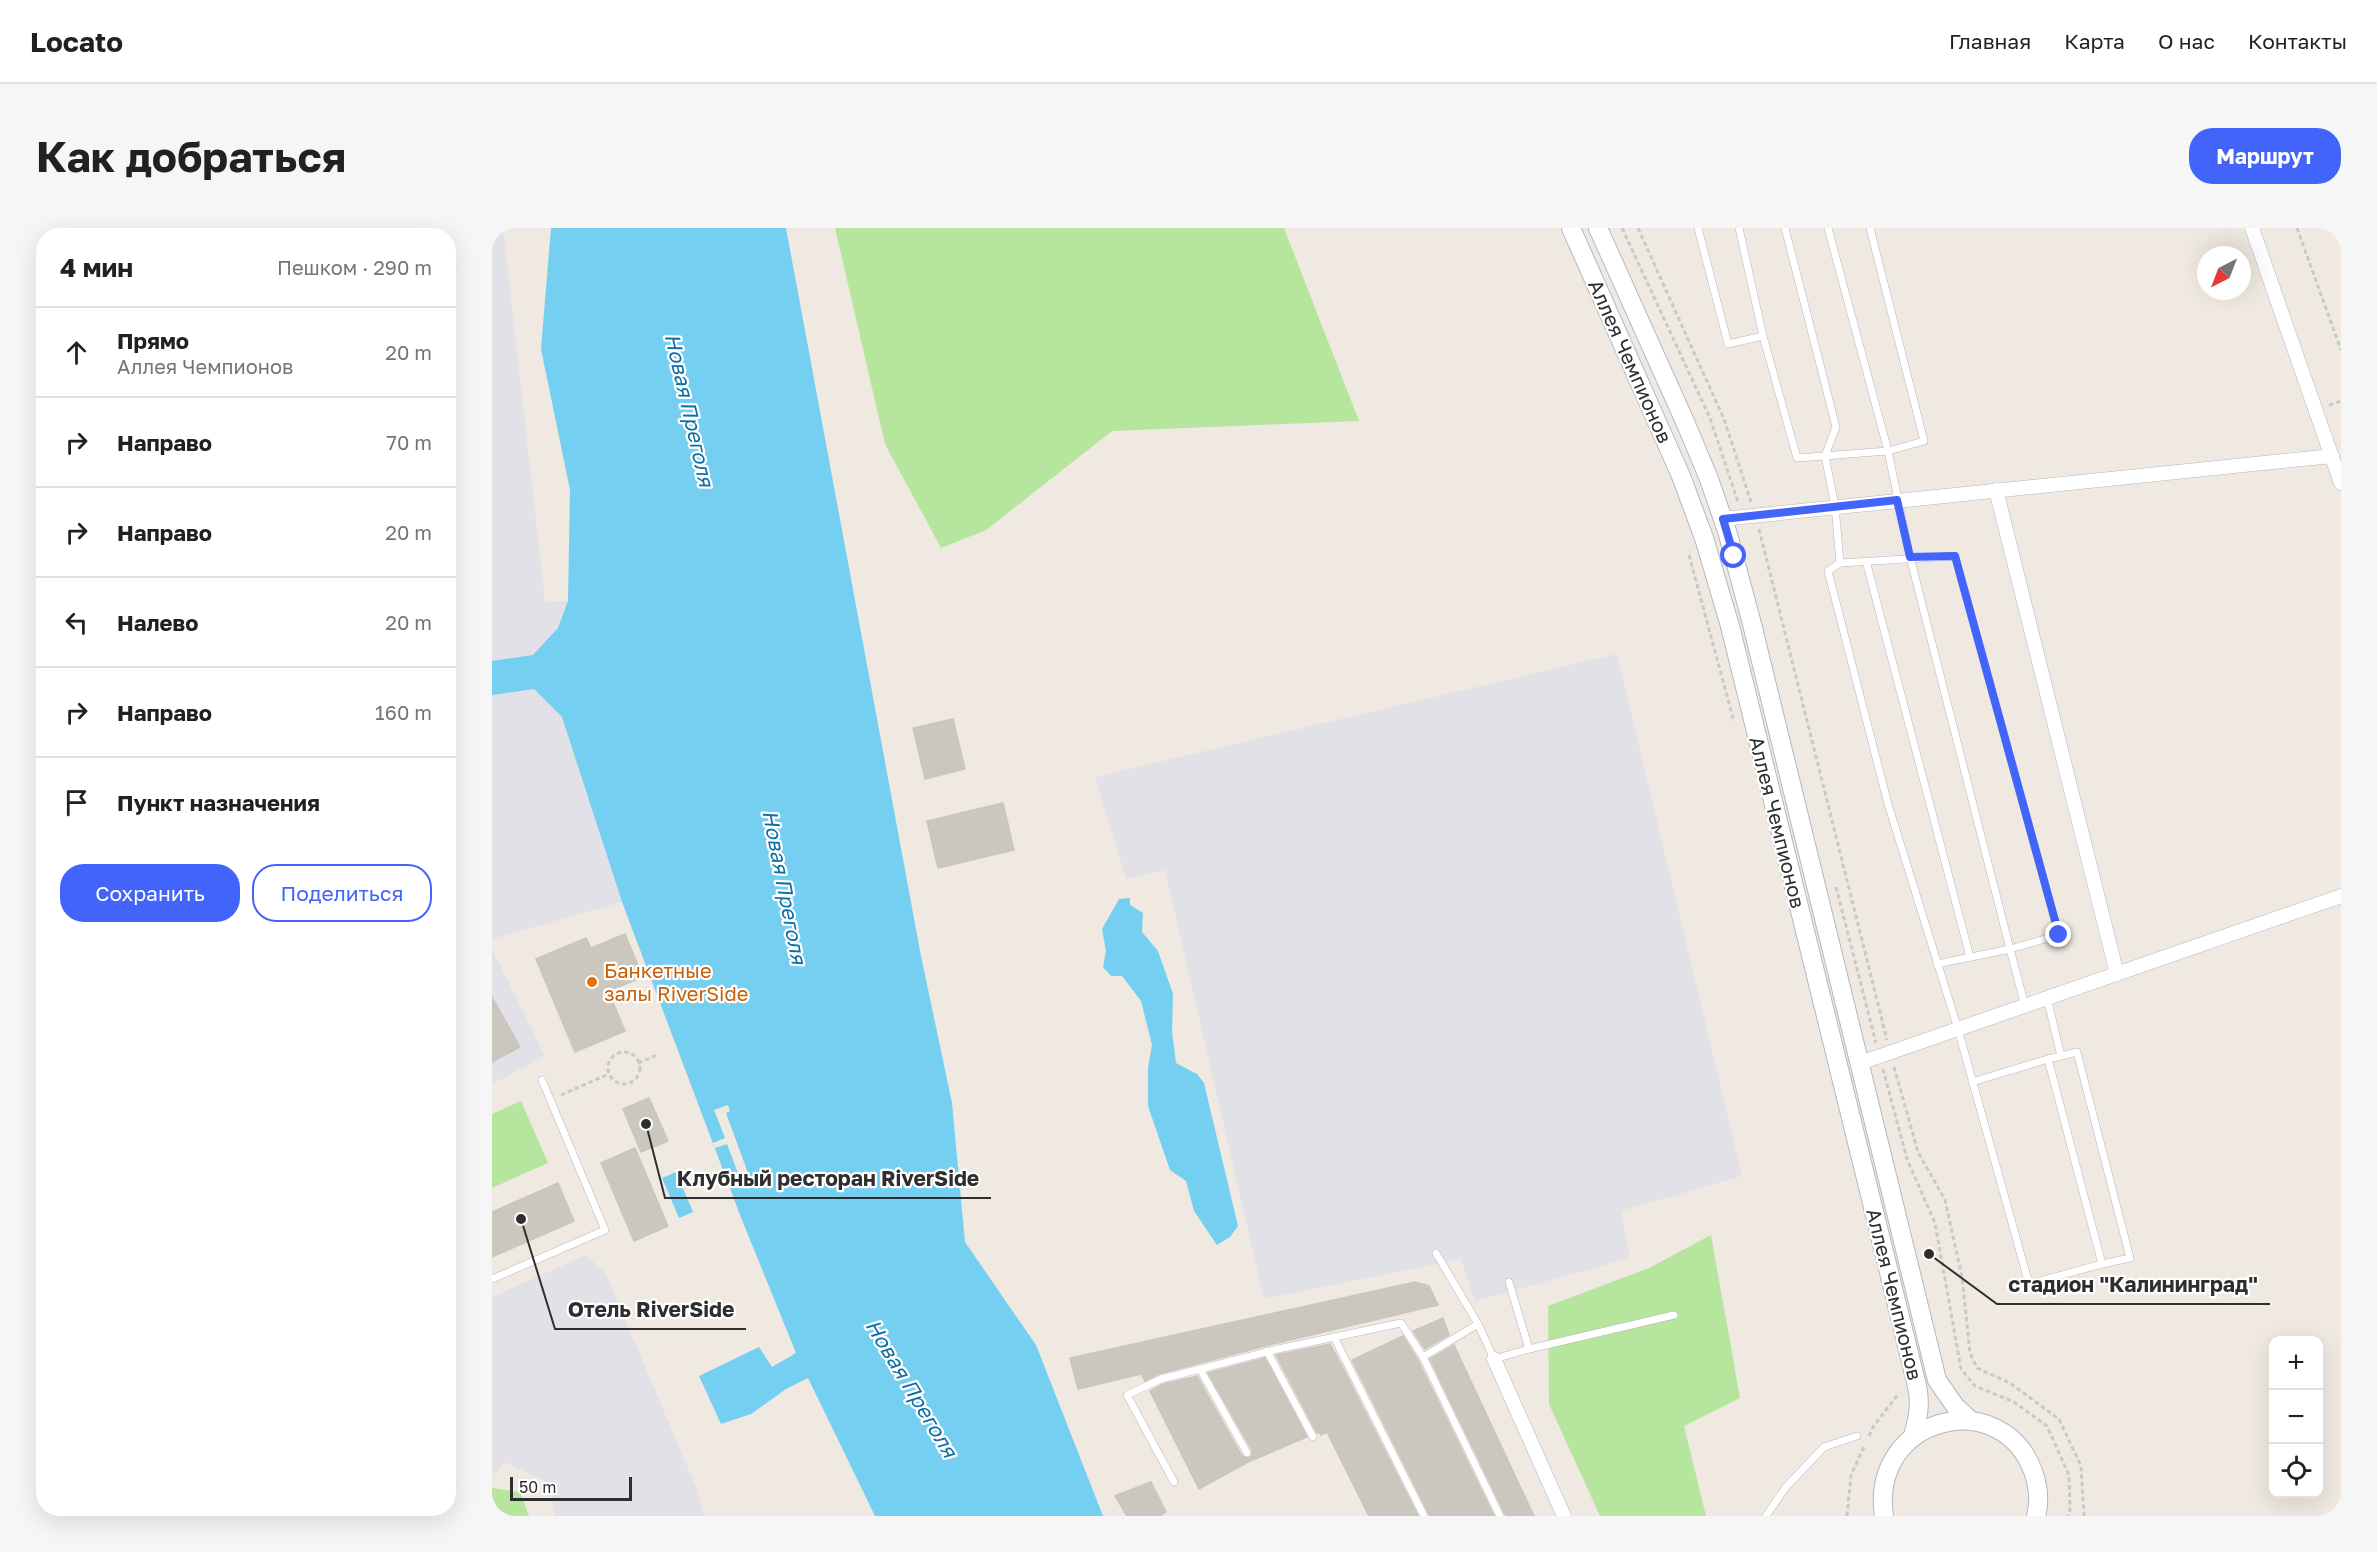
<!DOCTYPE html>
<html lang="ru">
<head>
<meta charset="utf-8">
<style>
  body { margin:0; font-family:"Golos Text",sans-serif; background:#f6f6f6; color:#202124 }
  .controls { position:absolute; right:18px; bottom:18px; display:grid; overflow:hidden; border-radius:12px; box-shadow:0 6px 24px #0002 }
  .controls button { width:54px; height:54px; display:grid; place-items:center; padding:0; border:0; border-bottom:2px solid #e0e0e0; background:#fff; color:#202124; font:30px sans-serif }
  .compass { position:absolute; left:1705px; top:18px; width:54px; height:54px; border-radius:50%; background:#fff; box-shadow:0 6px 24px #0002; rotate:222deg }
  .scale { position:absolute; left:18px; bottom:15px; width:122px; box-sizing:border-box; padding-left:6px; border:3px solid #2e2e2e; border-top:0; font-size:16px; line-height:21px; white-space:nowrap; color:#2e2e2e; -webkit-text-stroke:4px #fff; paint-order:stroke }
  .stop { position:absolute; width:18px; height:18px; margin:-14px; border:4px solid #4264fb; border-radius:50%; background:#fff }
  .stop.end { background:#4264fb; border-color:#fff; box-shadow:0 2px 6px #0008 }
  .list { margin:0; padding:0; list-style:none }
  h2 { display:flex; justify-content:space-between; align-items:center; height:78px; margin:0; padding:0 24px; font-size:26px }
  h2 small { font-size:20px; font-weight:400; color:#757577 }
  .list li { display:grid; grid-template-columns:39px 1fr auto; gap:18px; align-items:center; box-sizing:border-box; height:90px; padding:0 24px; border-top:2px solid #e0e0e0 }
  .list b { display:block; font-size:22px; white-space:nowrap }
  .list p { margin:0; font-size:20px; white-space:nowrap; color:#757577 }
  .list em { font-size:20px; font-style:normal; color:#757577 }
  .actions { display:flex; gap:12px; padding:18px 24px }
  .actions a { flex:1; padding:14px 0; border:2px solid #4264fb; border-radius:24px; text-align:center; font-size:21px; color:#4264fb }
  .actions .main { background:#4264fb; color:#fff }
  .icon { flex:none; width:33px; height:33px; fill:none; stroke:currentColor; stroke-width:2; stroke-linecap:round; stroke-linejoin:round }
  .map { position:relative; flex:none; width:1849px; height:1288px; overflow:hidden; border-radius:24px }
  header { display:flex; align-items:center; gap:36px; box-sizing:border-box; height:84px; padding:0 30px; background:#fff; border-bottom:2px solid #e0e0e0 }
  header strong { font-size:28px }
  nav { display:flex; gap:33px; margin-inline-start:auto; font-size:21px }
  .intro { display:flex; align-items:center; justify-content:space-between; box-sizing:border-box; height:144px; padding:0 36px }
  h1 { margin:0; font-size:42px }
  .button { padding:15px 27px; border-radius:24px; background:#4264fb; color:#fff; font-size:21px; font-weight:700 }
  main { display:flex; gap:36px; padding:0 36px }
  aside { flex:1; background:#fff; border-radius:24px; box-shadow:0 6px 24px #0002 }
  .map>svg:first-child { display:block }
</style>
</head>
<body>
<header>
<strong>Locato</strong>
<nav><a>Главная</a><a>Карта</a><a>О нас</a><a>Контакты</a></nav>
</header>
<div class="intro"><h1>Как добраться</h1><a class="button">Маршрут</a></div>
<main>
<aside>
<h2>4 мин<small>Пешком · 290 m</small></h2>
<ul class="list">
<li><svg class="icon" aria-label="ahead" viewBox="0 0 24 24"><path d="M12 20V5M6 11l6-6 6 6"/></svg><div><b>Прямо</b><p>Аллея Чемпионов</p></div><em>20 m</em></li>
<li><svg class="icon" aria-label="right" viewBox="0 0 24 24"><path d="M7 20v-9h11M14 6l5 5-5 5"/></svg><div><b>Направо</b></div><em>70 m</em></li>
<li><svg class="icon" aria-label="right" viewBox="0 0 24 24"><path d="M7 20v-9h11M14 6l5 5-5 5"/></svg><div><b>Направо</b></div><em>20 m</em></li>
<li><svg class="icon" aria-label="left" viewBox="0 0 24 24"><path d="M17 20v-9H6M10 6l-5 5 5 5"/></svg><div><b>Налево</b></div><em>20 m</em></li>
<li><svg class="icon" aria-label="right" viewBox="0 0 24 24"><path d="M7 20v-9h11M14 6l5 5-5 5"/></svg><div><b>Направо</b></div><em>160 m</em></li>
<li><svg class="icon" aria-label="arrive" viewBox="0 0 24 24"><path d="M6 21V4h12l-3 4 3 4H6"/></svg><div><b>Пункт назначения</b></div></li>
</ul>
<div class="actions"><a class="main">Сохранить</a><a>Поделиться</a></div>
</aside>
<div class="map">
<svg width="1849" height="1288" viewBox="0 0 1849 1288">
  <rect width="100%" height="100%" fill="#efe9e1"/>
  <g fill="#e3e1e8">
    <polygon points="0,0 11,0 53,373 76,373 70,489 130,674 0,711"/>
    <polygon points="1125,426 1250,948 1129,983 1138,1030 983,1073 969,1031 772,1071 673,642 634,651 603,549"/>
    <polygon points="0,721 53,828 0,856"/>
    <polygon points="94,1027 114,1046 204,1259 212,1288 62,1288 60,1267 53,1253 13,1234 3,1246 0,1243 0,1069"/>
  </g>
  <g fill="#b6e59e">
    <polygon points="343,0 792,0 867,193 620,203 494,302 449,320 393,216"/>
    <polygon points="29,873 56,935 0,960 0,886"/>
    <polygon points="1219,1007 1248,1170 1192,1198 1214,1288 1108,1288 1057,1176 1056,1078 1157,1040"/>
    <polygon points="0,1260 28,1264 37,1288 0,1288"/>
  </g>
  <g fill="#75cff0">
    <polygon points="59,0 294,0 429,728 460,875 473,1014 544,1117 611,1288 383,1288 316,1150 294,1161 259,1186 229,1196 207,1148 267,1119 280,1139 304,1125 248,987 130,674 70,489 42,461 0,467 0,433 41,427 66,400 76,373 78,262 49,121"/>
    <polygon points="638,670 638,677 651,685 650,704 666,723 681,766 680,804 684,835 705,846 712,855 746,998 738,1009 725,1017 702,983 694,953 678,942 656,878 656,840 660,817 649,773 630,748 619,748 611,739 614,723 610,701 627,671"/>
    <polygon points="184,944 201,984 187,990 170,950"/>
  </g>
  <polygon fill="#efe9e1" points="236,877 238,883 234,885 256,945 247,948 235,916 223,920 221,915 233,910 222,882"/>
  <g fill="#cbc7bf" stroke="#cbc5ba" stroke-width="1.5">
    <polygon points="461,491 473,541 433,551 421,500"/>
    <polygon points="511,575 522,622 446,640 435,593"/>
    <polygon points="133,706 151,749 116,763 133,803 83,824 44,731 94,710 99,720"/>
    <polygon points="0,769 28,819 0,834"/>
    <polygon points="157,870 176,913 149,924 131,881"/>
    <polygon points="143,920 176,998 142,1013 109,935"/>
    <polygon points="66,955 82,993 0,1029 0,984"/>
    <polygon points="923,1054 937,1058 946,1077 773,1118 667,1146 653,1153 649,1146 586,1161 578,1130"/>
    <polygon points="951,1090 957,1107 933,1121 921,1103"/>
    <polygon points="911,1108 926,1132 1002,1288 938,1288 860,1132"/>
    <polygon points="838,1116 849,1136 926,1288 877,1288 835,1204 829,1207 827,1204 825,1205 784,1127"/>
    <polygon points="962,1117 1042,1288 1014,1288 938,1131"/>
    <polygon points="773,1130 815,1209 756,1234 707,1261 658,1163 671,1156 705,1148 750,1228 757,1230 760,1227 760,1222 716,1145"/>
    <polygon points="659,1254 674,1284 668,1288 635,1288 623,1268"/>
  </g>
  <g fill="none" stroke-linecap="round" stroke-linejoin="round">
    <g stroke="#b4b7c1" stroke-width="8">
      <g id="lane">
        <polyline points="1206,0 1236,116 1271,108 1305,230 1396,223 1432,213 1378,0"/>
        <polyline points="1247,0 1271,108"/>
        <polyline points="1293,0 1344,199 1333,228 1343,278 1348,335 1336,343 1396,576 1466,801 1537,1056 1610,1036 1556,831 1569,828 1555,770"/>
        <polyline points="1336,0 1396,223 1418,329 1518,721 1445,736"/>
        <polyline points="1374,333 1478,729"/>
        <polyline points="1348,335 1463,328 1567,707 1518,721 1533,778"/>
        <polyline points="1569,828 1585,824 1638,1030 1610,1036"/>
        <polyline points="1480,854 1556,831"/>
        <polyline points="944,1025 986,1096 1002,1131 1037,1121 1182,1087"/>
        <polyline points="0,1051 113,1002 50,852"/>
        <polyline points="1017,1054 1037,1121"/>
        <polyline points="842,1109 932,1288"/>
        <polyline points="775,1123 821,1209"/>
        <polyline points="931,1129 1008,1288"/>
        <polyline points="708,1141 755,1225"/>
        <polyline points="682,1254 635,1167 669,1151 786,1121 909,1095 931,1129 986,1096"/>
        <polyline points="1274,1288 1294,1259 1332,1219 1365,1208"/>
      </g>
    </g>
    <g stroke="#b4b7c1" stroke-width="15">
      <g id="street">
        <polyline points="1760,0 1849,255"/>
        <polyline points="1504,262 1625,746"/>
        <polyline points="1231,291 1840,228"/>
        <polyline points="1368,835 1849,668"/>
        <polyline points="1002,1131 1072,1288"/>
      </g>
    </g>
    <g stroke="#b4b7c1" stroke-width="20">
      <g id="secondary">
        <path d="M1079 0 1189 248 1212 310 1238 398 1425 1158C1429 1176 1426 1190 1421 1208"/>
        <polyline points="1106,0 1194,196 1217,251 1235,303 1259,392 1445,1152 1463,1178 1479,1193"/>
        <path d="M1392 1288C1377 1189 1508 1156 1541 1243 1546 1257 1548 1273 1544 1288"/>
      </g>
    </g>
    <g stroke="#c9c9c9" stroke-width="3" stroke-dasharray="4.5 3" stroke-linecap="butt">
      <polyline points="1130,0 1218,190 1246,274"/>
      <polyline points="1146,0 1232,191 1259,274"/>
      <polyline points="1805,0 1849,122"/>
      <polyline points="1837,177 1849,173"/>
      <polyline points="1267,301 1395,812"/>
      <polyline points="1197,327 1242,494"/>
      <polyline points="1344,659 1384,815"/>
      <circle cx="132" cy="840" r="16"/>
      <polyline points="146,835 165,827"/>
      <polyline points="1402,839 1426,924 1453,972 1470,1049 1478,1125 1485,1140 1518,1155 1567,1191 1589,1238 1592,1288"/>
      <polyline points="1391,841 1415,931 1443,995 1469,1141 1483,1158 1522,1174 1555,1198 1577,1247 1578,1282 1576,1288"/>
      <polyline points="69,867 117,846"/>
      <polyline points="1377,1208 1381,1199 1407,1165"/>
      <polyline points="1355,1288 1359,1247 1373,1217"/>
    </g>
    <use href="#lane" stroke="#fff" stroke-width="7"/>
    <use href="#street" stroke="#fff" stroke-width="14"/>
    <use href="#secondary" stroke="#fff" stroke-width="18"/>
  </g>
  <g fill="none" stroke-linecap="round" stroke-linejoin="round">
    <polyline stroke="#4264fb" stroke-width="8" points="1242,328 1231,291 1405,272 1418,329 1463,328 1567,707"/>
  </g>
  <circle fill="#e8710a" stroke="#fff" stroke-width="2" cx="100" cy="754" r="6"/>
  <g text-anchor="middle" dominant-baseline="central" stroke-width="4.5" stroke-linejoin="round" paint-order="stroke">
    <g font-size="20" fill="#2e2e2e" stroke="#fff">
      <text transform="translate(1139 133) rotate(66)">Аллея Чемпионов</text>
      <text transform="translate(1286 594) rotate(76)">Аллея Чемпионов</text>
      <text transform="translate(1403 1066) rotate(76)">Аллея Чемпионов</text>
    </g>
    <g font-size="20" fill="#c56008" stroke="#fff" text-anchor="start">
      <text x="112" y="742">Банкетные<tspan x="112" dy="23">залы RiverSide</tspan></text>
    </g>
    <g font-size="21" font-style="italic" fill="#0d6fa3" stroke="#fff">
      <text transform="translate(198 182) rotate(77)">Новая Преголя</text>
      <text transform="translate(293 659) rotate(79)">Новая Преголя</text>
      <text transform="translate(420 1160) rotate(59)">Новая Преголя</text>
    </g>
  </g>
  <path fill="none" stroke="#2e2e2e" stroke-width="2" d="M154 896L173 970H499M1437 1026L1505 1076H1778M29 991L63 1101H254"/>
  <g fill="#2e2e2e" stroke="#fff" stroke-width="2">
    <circle cx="154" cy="896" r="6"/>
    <circle cx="1437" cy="1026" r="6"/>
    <circle cx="29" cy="991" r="6"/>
  </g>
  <g font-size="21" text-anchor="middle" font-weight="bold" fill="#2e2e2e" stroke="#fff" stroke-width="4.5" stroke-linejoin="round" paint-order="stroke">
    <text x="336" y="958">Клубный ресторан RiverSide</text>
    <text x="1641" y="1064">стадион "Калининград"</text>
    <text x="159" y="1089">Отель RiverSide</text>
  </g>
</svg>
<div class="controls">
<button>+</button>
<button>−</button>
<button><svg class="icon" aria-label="locate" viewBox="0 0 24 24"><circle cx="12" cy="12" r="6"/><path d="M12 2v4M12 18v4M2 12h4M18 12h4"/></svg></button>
</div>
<svg class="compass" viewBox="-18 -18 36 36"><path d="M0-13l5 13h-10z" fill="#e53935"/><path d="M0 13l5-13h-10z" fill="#757577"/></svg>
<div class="scale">50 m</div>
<div class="stop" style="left:1242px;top:328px"></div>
<div class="stop end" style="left:1567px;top:707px"></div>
</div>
</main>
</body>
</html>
